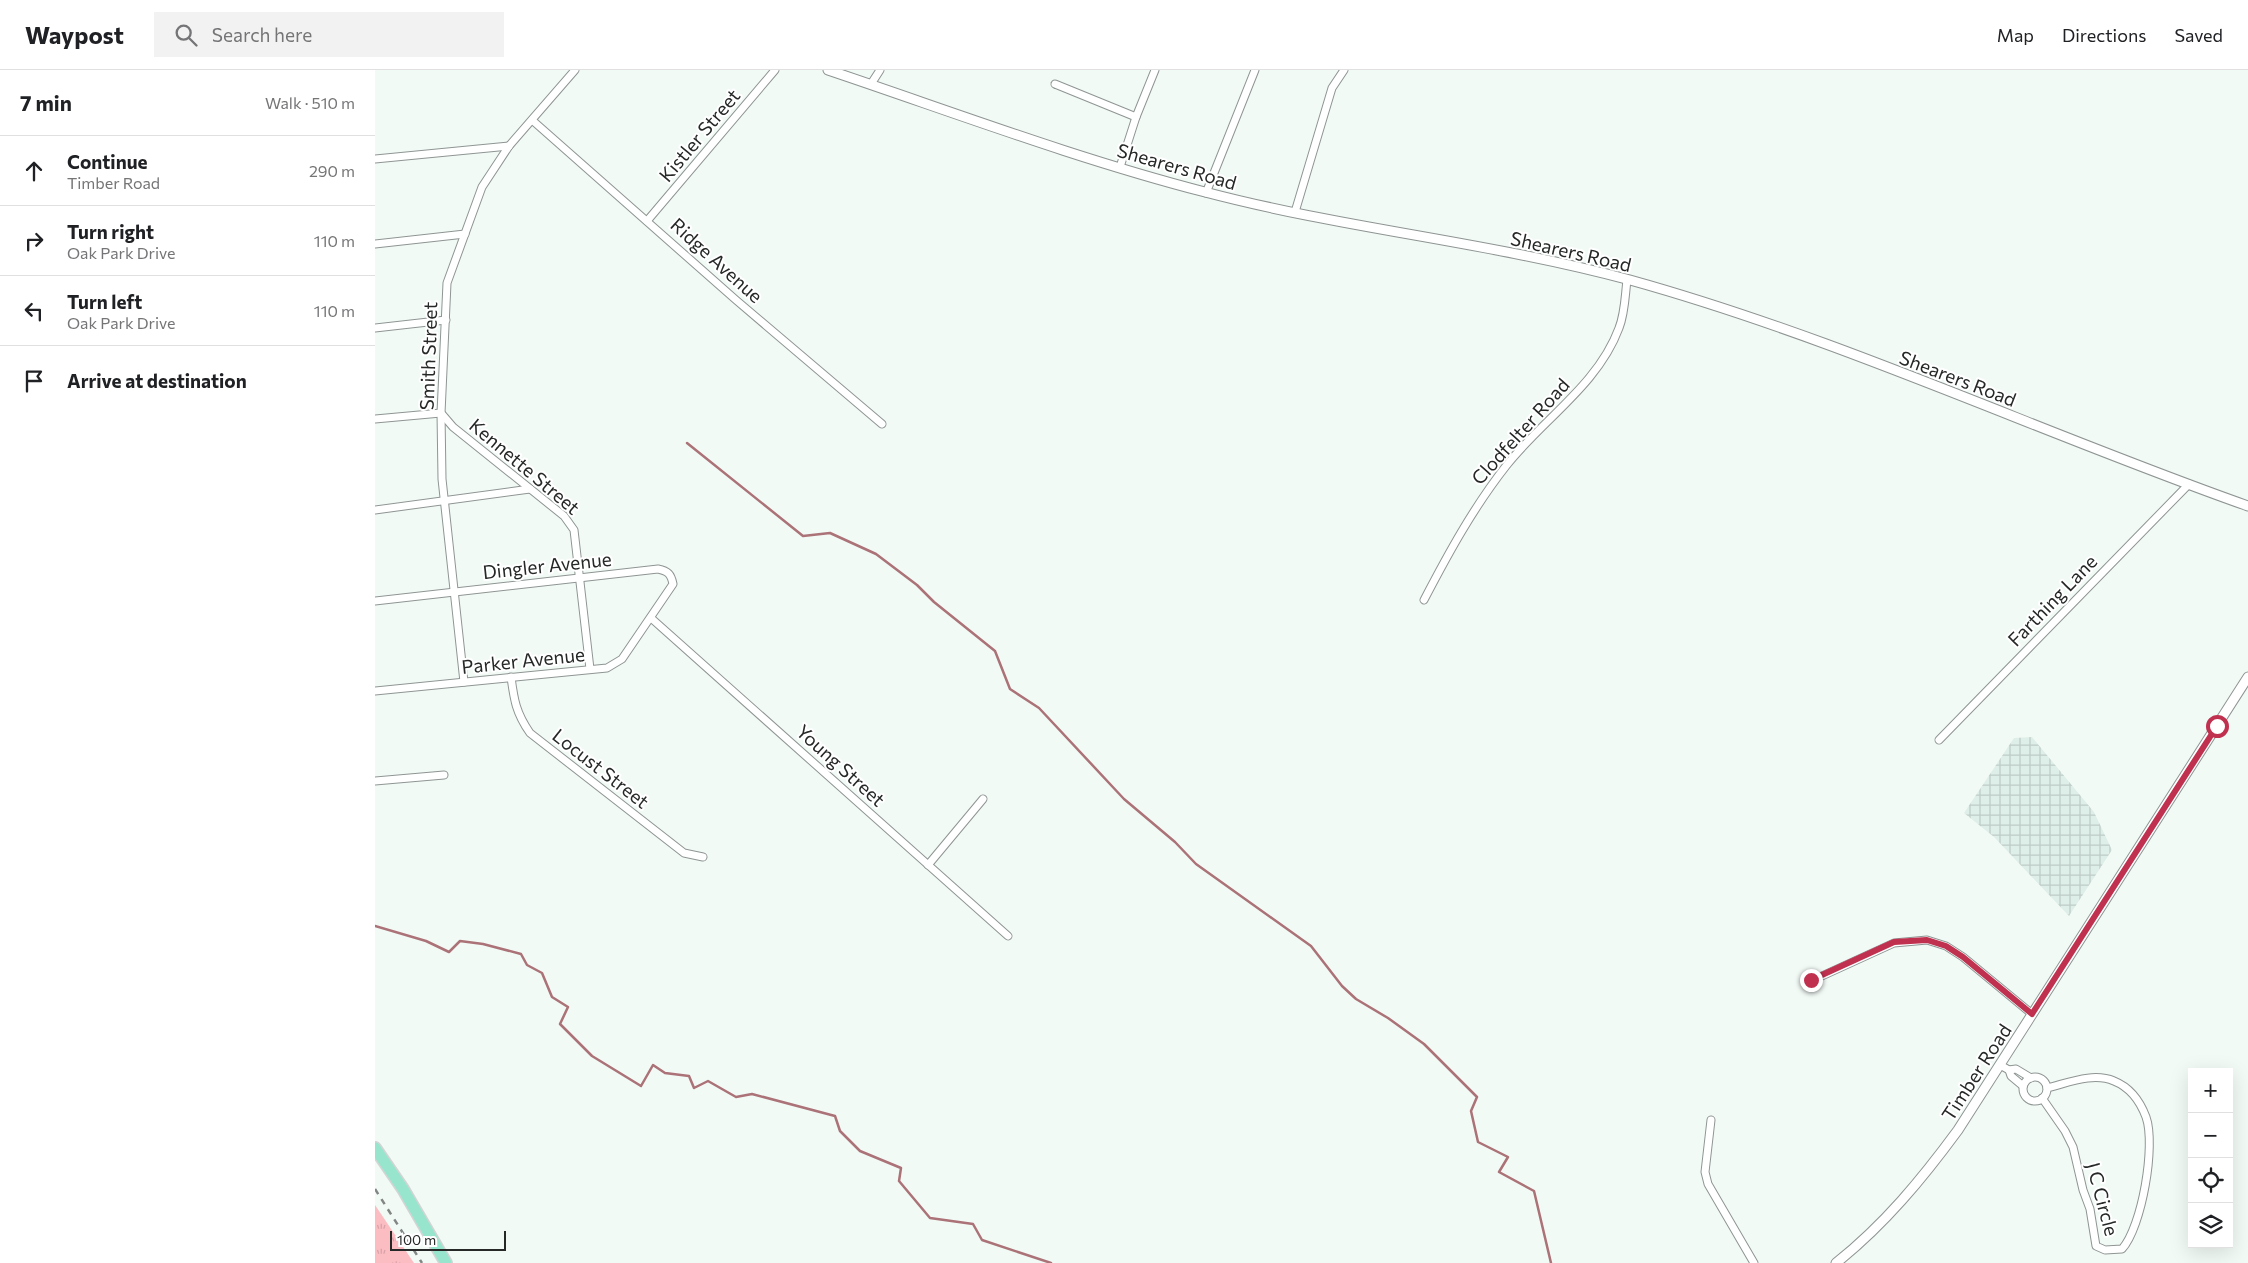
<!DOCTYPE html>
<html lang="en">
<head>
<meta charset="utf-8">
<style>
  body { margin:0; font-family:Commissioner,sans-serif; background:#f2f2f2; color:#202124 }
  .controls { position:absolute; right:15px; bottom:15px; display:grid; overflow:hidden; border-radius:0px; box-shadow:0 5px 20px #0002 }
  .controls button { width:45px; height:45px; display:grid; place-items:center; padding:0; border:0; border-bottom:1px solid #e0e0e0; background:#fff; color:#202124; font:25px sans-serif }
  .scale { position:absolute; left:15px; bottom:12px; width:116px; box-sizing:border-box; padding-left:5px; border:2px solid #252827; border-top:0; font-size:14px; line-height:18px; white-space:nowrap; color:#252827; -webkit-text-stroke:4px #fff; paint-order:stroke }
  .stop { position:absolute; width:15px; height:15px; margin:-11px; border:4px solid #c0304f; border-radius:50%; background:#fff }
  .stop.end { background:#c0304f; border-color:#fff; box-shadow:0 1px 5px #0008 }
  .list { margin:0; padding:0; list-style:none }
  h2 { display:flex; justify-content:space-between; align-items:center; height:65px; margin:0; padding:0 20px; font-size:21px }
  h2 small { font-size:16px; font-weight:400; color:#757577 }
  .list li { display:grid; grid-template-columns:32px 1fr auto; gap:15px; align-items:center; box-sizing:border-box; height:70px; padding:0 20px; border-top:1px solid #e0e0e0 }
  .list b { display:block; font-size:19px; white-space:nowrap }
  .list p { margin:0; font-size:16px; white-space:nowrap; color:#757577 }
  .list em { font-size:16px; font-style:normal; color:#757577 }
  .icon { flex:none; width:28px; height:28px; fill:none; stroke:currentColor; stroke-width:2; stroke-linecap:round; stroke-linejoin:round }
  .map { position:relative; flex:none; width:1873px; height:1193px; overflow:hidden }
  header { display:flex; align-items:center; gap:30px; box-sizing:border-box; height:70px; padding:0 25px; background:#fff; border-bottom:1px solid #e0e0e0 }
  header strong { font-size:24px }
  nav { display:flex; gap:28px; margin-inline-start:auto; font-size:18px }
  .search { width:350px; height:45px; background:#f2f2f2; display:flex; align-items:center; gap:12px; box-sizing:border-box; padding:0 18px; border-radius:0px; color:#757577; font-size:19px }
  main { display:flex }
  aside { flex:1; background:#fff }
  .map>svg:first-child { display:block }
</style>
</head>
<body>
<header>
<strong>Waypost</strong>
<div class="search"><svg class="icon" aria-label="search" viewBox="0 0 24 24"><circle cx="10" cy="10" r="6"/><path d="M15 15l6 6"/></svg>Search here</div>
<nav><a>Map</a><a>Directions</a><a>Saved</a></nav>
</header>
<main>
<aside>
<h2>7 min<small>Walk · 510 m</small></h2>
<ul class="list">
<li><svg class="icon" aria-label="ahead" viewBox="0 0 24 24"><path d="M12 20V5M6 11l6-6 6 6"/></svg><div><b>Continue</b><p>Timber Road</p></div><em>290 m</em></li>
<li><svg class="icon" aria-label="right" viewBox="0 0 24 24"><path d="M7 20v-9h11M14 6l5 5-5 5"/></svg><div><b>Turn right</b><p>Oak Park Drive</p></div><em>110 m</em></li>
<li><svg class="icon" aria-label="left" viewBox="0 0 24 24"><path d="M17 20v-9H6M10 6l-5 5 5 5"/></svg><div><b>Turn left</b><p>Oak Park Drive</p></div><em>110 m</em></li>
<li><svg class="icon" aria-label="arrive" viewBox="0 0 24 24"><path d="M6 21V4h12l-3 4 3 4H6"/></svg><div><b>Arrive at destination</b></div></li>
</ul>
</aside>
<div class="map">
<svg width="1873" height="1193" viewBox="0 0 1873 1193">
  <defs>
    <pattern id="industrial-grid" width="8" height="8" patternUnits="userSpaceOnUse" patternTransform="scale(1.25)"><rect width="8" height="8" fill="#deeee8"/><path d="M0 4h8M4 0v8" fill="none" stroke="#beccc7"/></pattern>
    <pattern id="grass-tufts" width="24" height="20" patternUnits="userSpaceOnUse" patternTransform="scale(1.25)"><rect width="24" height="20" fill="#fcbdc2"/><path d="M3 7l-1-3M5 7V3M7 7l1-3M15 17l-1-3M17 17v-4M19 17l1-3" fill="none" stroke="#d8a2a7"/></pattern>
  </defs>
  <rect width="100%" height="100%" fill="#f2faf6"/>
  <polygon fill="url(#industrial-grid)" points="1657,667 1719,742 1737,780 1694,846 1619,767 1589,743 1639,668"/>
  <polygon fill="url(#grass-tufts)" points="0,1135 39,1193 0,1193"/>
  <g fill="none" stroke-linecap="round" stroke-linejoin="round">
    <g stroke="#ab7277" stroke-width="2.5">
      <polyline points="312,373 428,466 455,463 501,484 542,515 559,532 620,581 635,619 664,638 749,729 800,772 821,794 936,876 967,916 981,929 1013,948 1049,974 1102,1027 1096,1041 1103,1072 1133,1087 1124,1102 1159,1121 1176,1193"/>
      <polyline points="0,856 51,871 74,882 85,871 108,874 146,884 152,895 167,903 177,927 193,937 185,954 217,986 266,1016 278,995 290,1003 314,1006 319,1018 333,1011 361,1027 377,1024 460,1046 465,1061 485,1081 526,1098 524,1111 555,1148 598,1154 607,1170 676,1193"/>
    </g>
    <g stroke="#8e9593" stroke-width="9">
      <g id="minor">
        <polyline points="496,14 505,0"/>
        <polyline points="680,14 761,47"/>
        <polyline points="157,50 361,230 507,354"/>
        <polyline points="0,89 134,76"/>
        <polyline points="745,97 761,47 780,0"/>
        <polyline points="831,123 880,0"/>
        <polyline points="920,142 957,18 969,0"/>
        <polyline points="272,151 400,0"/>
        <polyline points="0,174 90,164"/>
        <polyline points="0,258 71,250"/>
        <polyline points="0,349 66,343 78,357 189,446 199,460 215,599"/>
        <polyline points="0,440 155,419"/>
        <path d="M1049 530C1073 484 1098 438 1131 396 1167 350 1223 315 1244 258 1250 243 1250 226 1252 210"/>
        <path d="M0 531 283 499C293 501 296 504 298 514L247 589 232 598 0 621"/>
        <polyline points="276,548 633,866"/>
        <path d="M136 607C139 630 141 643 155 663L309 783 328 787"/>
        <polyline points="89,612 67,409 66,343 72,213 107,117 134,76 200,0"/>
        <polyline points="1564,670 1814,414"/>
        <polyline points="0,711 69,705"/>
        <polyline points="553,795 608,729"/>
        <polyline points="1436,911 1519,873 1552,870 1571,876 1588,887 1657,944"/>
        <polyline points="1625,995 1634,1000 1636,1006 1648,1016"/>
        <polyline points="1634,1000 1641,999 1656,1008"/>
        <circle cx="1660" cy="1019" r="12"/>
        <path d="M1667 1028 1690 1061 1698 1077 1708 1120 1715 1139 1721 1176 1730 1180 1747 1179C1767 1157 1781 1075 1771 1047 1765 1031 1754 1017 1739 1011 1718 1002 1693 1013 1672 1018"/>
        <polyline points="1336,1050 1330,1102 1333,1114 1379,1193"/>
      </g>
    </g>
    <g stroke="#8e9593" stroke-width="11">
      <g id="tertiary">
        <path d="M453 0C578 42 702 89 830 122 970 159 1115 172 1255 210 1467 269 1666 363 1873 436"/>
        <path d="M1461 1193C1509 1155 1547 1109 1583 1060L1873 607"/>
      </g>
    </g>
    <g stroke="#d3d4d4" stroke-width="14">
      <polyline id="primary" points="0,1078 28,1119 71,1193"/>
    </g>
    <use href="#minor" stroke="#fff" stroke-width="7"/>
    <use href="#tertiary" stroke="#fff" stroke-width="9"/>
    <use href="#primary" stroke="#98e5ce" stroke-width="11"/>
    <polyline stroke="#828785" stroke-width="2.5" stroke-dasharray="6 6" stroke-linecap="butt" points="0,1119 47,1193"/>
  </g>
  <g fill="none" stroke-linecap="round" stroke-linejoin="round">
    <polyline stroke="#c0304f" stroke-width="6" points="1436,910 1519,872 1552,870 1571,876 1588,887 1657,944 1842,656"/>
  </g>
  <g text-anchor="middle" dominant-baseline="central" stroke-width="4" stroke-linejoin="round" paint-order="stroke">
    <g font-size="19" fill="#252827" stroke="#fff">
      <text transform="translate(324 65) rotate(-50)">Kistler Street</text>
      <text transform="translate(802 96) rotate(16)">Shearers Road</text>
      <text transform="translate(1196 181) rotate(13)">Shearers Road</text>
      <text transform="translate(342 190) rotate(42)">Ridge Avenue</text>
      <text transform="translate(53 286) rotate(-88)">Smith Street</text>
      <text transform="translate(1583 308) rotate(21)">Shearers Road</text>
      <text transform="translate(1145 361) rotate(-48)">Clodfelter Road</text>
      <text transform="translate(150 396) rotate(40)">Kennette Street</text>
      <text transform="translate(172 495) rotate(-6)">Dingler Avenue</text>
      <text transform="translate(1677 530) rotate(-46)">Farthing Lane</text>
      <text transform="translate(148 590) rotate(-6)">Parker Avenue</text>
      <text transform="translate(466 695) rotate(42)">Young Street</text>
      <text transform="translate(226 698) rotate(38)">Locust Street</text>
      <text transform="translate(1601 1002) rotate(-57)">Timber Road</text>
      <text transform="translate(1728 1129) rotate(75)">J C Circle</text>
    </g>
  </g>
</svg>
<div class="controls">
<button>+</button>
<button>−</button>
<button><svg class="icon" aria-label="locate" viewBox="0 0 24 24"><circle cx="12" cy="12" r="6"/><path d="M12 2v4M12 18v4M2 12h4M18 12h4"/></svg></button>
<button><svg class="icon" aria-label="layers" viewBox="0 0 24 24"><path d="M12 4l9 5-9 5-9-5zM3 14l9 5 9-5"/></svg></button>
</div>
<div class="scale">100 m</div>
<div class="stop" style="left:1842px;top:656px"></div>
<div class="stop end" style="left:1436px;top:910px"></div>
</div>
</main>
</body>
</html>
